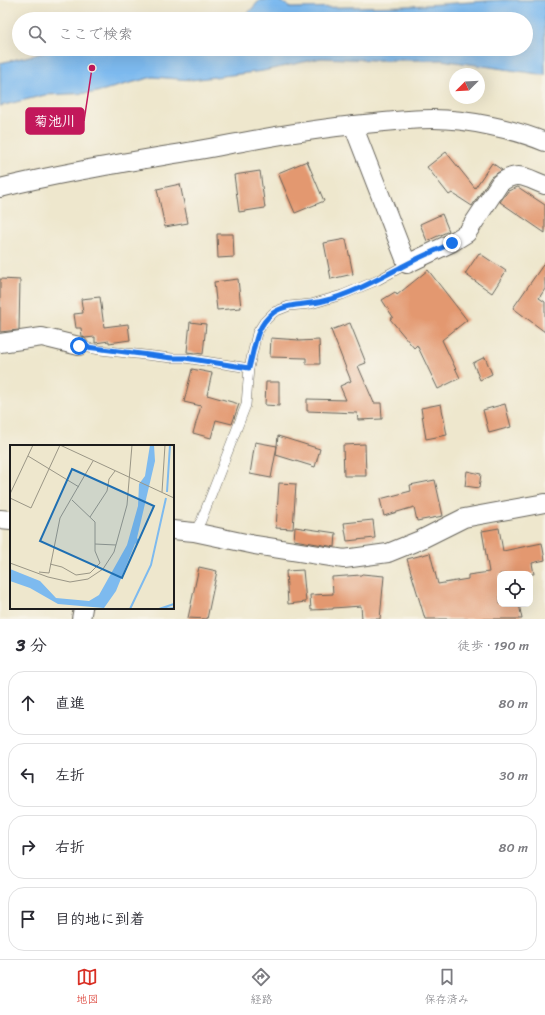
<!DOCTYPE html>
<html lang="ja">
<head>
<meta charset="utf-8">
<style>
  body { margin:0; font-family:Sriracha,"Klee One",sans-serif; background:#f7f7f7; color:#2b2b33 }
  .controls { position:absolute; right:12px; bottom:12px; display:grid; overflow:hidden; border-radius:8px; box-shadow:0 4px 16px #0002 }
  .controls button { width:36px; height:36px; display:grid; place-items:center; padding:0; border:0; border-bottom:1px solid #e1e1e2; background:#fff; color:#2b2b33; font:20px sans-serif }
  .compass { position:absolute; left:449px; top:68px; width:36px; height:36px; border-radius:50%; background:#fff; box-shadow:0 4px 16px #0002; rotate:246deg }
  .stop { position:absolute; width:12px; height:12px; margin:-9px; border:3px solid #1a73e8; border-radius:50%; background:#fff }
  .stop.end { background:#1a73e8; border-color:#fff; box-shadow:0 1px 4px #0008 }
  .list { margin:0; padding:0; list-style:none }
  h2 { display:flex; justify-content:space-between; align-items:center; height:52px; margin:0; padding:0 16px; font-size:17px }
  h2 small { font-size:13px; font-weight:400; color:#7c7c81 }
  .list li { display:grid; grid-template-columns:26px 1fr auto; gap:12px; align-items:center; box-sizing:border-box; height:64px; margin:0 8px 8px; padding:0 8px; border:1px solid #e1e1e2; border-radius:16px }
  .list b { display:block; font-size:15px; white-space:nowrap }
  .list em { font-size:13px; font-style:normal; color:#7c7c81 }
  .icon { flex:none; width:22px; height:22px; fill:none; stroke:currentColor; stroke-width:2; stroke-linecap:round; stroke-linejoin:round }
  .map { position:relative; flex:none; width:545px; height:619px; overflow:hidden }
  .search { position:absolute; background:#fff; box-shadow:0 4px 16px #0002; left:12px; right:12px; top:12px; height:44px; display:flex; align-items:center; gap:10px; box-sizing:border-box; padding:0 14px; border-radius:22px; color:#7c7c81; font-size:15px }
  .sheet { height:340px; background:#fff }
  nav { display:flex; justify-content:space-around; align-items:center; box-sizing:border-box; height:56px; border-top:1px solid #e1e1e2; background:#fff; font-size:11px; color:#7c7c81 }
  nav a { display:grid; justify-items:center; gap:2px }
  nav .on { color:#d93025 }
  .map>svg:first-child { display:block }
</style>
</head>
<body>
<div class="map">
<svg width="545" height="619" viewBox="0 0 545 619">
  <rect width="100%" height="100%" fill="#f7f3e8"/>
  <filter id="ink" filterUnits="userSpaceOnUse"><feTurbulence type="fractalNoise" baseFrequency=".025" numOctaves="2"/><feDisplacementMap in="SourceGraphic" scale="8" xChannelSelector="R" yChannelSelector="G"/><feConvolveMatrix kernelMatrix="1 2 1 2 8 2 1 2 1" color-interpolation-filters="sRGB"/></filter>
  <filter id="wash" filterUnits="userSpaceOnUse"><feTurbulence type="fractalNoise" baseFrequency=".012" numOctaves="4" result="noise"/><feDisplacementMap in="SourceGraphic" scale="16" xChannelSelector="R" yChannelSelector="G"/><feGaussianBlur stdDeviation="0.9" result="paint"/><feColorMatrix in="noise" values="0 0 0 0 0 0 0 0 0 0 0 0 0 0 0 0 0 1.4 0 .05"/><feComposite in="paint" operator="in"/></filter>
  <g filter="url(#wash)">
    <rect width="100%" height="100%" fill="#eee7cd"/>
    <polygon fill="#7dbaef" stroke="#4c6b86" points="260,0 279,0 291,8 410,6 502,0 545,0 545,75 442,60 376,60 321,58 263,71 191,80 153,77 93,93 45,95 0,106 0,63 60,49 526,49 526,19 212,19 248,13"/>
    <g id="blocks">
      <g fill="#e3986f">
        <polygon points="446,152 475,188 492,163 502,170 491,177 472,206 452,193 449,195 427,167"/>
        <polygon points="307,161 324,201 295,213 278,173"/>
        <polygon points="260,171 265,208 239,212 234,175"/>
        <polygon points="180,184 188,223 165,227 157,189"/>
        <polygon points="518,187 545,205 545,233 500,202 508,191"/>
        <polygon points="442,214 449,231 427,241 420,224"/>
        <polygon points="217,234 233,234 234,257 218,258"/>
        <polygon points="346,239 353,274 331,279 324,243"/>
        <polygon points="479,253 506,271 492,293 465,274"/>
        <polygon points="545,262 545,289 539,298 545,302 545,332 513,308"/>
        <polygon points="428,270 467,320 442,340 460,378 438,389 417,345 414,348 390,319 393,317 382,300 395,292 397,295"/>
        <polygon points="0,279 20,280 19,330 0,332"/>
        <polygon points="238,279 241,308 217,310 214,282"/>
        <polygon points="100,297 104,327 128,324 130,340 109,343 109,341 95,343 95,337 85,338 82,336 81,328 76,328 74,314 83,313 81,299"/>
        <polygon points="190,322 206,324 203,354 187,352"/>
        <polygon points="350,323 366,363 358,366 374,403 381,403 382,419 358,420 357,413 307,411 307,399 346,400 340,386 351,381 331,330"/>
        <polygon points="271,338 299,340 298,341 319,340 320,364 306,364 306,358 270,357"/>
        <polygon points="485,357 492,374 480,380 473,363"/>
        <polygon points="192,369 212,373 207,395 239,404 232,424 216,420 211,438 193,433 201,406 184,402"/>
        <polygon points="266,382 279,382 279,406 265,405"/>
        <polygon points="441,404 447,435 426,439 421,408"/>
        <polygon points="505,404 511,427 489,433 483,410"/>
        <polygon points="278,436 320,449 315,467 276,455"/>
        <polygon points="255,442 277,446 271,478 250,474"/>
        <polygon points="365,444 366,476 344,476 343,445"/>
        <polygon points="467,471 481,474 479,488 465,486"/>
        <polygon points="435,480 443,516 417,521 414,507 384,516 380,499 411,491 410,485"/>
        <polygon points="279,483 296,484 293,529 276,528"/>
        <polygon points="373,520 375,538 347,541 344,523"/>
        <polygon points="295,527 336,533 335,547 294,540"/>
        <polygon points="499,528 503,551 542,543 545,560 532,563 534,574 500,574 500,604 519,604 522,619 425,619 407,559 430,553 438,584 468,579 468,575 489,572 482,531"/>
        <polygon points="199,567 217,571 207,619 188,618"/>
        <polygon points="303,570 306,602 288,604 286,571"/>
        <polygon points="362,574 384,576 380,619 362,619 361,606 333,608 333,609 311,610 310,595 333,594 332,577 361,575"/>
      </g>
    </g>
  </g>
  <g filter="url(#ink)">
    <use href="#blocks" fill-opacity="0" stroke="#66635a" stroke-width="1"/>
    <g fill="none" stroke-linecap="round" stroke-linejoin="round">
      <g stroke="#66635a" stroke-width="10">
        <g id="service">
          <polyline points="79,346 100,350 172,358 185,358 249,368"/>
          <polyline points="194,532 201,521 246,405 249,368 257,333 264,322 274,312 289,306 311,304 342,295 378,280 407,264"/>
        </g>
      </g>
      <g stroke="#66635a" stroke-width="20">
        <g id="minor">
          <path d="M353 125 407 264 451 243 467 233 500 183C518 170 526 178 545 185"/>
          <path d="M0 188C64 172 129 162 193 151 254 140 314 128 375 123 394 121 414 119 433 119 466 119 514 129 545 142"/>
          <polyline points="0,343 42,337 79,346"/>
          <polyline points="0,519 11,520"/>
          <polyline points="173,530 194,532 255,545 344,559 388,553 420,540 464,518 545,503"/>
          <polyline points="81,619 83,608"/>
        </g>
      </g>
      <use href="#service" stroke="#fff" stroke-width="9"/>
      <use href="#minor" stroke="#fff" stroke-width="18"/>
    </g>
  </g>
  <g fill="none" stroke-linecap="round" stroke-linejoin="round" filter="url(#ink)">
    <path stroke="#1a73e8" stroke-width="5" d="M79 346 172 358H185L249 368C255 347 255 327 273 313 287 303 308 305 323 301 353 294 380 278 407 264 422 256 437 250 452 243"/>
  </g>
  <g transform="translate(10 445)">
    <rect width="164" height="164" fill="#eee7cd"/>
    <path d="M140 0H144L145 16 127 93 129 96 125 99 106 146 94 163 48 159 20 143 0 136V124L30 136 46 153 79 156 89 150 117 100 128 61 129 39 135 31Z" fill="#7dbaef"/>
    <path fill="none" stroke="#7dbaef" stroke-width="2" d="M157 47 160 0M120 164 141 120 156 53M149 164 164 159M152 164 164 163"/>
    <path fill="none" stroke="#9a9686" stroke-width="1" d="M50 0 164 53M18 11 69 42M152 47 155 0M0 49 23 0M0 53 21 63 50 0M80 72 97 46 99 34 105 26M85 99 106 100M0 118 38 132 60 137 78 134 93 124 104 107 117 60 122 0M40 119 52 122 66 130 80 128 90 118 85 106V77L62 55M29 127 39 128 50 73 83 16"/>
    <path fill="#1f6fb2" fill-opacity="0.15" stroke="#1f6fb2" stroke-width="2" d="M62 24 144 61 112 133 30 96Z"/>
    <rect width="164" height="164" fill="none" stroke="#1c1c1c" stroke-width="2"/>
  </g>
  <path fill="none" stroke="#c2185b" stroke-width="1.5" d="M92 68L84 121"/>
  <circle fill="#c2185b" stroke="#f7f3e8" stroke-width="1.5" cx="92" cy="68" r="4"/>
  <rect fill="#c2185b" stroke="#c2185b" stroke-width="1.5" x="26" y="108" width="58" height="26" rx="4"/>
  <g font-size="14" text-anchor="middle" font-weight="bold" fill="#fff">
    <text x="55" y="126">菊池川</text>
  </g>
</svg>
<div class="controls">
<button><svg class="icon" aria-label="locate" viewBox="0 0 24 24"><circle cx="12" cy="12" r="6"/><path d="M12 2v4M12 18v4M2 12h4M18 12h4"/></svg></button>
</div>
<svg class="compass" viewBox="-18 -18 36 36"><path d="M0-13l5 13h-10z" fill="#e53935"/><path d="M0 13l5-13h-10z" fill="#7c7c81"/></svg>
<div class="stop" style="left:79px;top:346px"></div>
<div class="stop end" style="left:452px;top:243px"></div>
<div class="search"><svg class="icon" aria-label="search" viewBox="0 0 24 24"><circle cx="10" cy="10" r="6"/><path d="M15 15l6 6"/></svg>ここで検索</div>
</div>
<section class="sheet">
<h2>3 分<small>徒歩 · 190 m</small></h2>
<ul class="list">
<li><svg class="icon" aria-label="ahead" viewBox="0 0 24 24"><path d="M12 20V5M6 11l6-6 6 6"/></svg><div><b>直進</b></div><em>80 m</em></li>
<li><svg class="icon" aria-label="left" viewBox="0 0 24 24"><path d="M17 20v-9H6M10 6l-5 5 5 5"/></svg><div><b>左折</b></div><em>30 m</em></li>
<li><svg class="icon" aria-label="right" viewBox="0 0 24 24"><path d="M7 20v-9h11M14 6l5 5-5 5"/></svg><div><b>右折</b></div><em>80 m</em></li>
<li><svg class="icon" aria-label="arrive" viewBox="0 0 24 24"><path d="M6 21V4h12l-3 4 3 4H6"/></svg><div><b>目的地に到着</b></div></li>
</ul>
</section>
<nav>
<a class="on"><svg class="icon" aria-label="map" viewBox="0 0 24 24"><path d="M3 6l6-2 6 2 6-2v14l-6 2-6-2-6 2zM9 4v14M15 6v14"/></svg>地図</a>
<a><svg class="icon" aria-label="directions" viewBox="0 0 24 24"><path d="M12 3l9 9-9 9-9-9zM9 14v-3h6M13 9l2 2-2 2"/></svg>経路</a>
<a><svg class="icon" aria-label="saved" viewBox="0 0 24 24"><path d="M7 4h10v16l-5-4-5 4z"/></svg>保存済み</a>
</nav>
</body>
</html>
